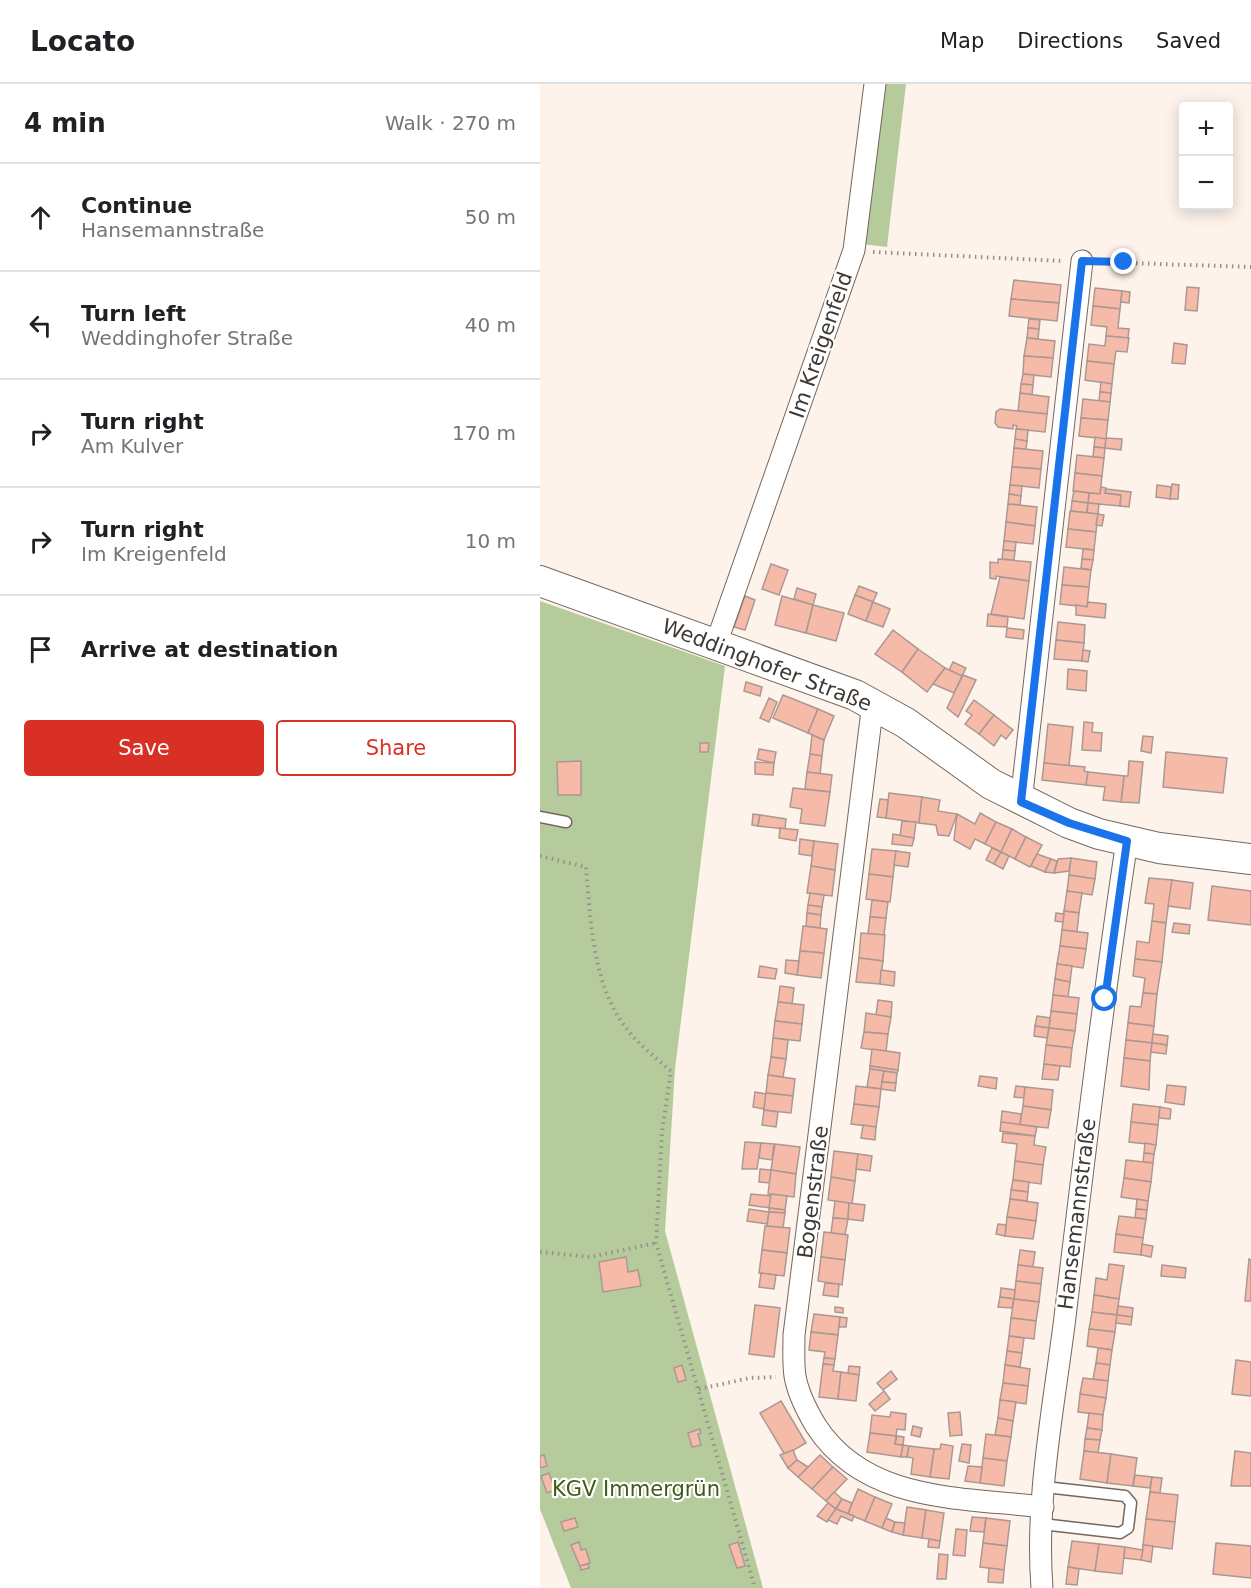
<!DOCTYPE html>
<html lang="en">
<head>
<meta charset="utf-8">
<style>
  body { margin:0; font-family:"DejaVu Sans",sans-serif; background:#f6f6f6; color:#202124 }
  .controls { position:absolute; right:18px; top:18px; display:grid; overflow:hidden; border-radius:6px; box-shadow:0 3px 15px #0003 }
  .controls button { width:54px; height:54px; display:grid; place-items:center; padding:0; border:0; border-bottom:2px solid #e0e0e0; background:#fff; color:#202124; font:30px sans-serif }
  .stop { position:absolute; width:18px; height:18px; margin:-14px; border:4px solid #1a73e8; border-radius:50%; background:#fff }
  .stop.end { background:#1a73e8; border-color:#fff; box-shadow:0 2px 6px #0008 }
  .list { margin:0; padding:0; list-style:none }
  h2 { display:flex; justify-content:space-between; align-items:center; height:78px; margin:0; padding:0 24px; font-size:26px }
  h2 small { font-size:20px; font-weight:400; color:#757577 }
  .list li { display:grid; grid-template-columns:39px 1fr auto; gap:18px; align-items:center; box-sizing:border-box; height:108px; padding:0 24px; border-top:2px solid #e0e0e0 }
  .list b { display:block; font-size:22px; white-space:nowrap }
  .list p { margin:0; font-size:20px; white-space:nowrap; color:#757577 }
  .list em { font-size:20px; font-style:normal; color:#757577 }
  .actions { display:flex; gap:12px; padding:18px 24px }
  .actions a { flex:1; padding:14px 0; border:2px solid #d93025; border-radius:6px; text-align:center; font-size:21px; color:#d93025 }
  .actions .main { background:#d93025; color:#fff }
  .icon { flex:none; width:33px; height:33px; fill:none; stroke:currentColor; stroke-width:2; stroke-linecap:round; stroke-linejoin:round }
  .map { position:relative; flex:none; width:711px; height:1504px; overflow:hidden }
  header { display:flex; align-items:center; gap:36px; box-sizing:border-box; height:84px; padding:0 30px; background:#fff; border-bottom:2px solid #e0e0e0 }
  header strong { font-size:28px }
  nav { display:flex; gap:33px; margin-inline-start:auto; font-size:21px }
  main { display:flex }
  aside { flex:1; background:#fff }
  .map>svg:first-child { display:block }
</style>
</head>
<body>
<header>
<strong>Locato</strong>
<nav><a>Map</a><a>Directions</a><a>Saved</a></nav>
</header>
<main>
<aside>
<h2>4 min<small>Walk · 270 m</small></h2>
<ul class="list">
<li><svg class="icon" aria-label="ahead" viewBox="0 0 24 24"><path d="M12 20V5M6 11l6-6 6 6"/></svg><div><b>Continue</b><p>Hansemannstraße</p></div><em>50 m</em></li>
<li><svg class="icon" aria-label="left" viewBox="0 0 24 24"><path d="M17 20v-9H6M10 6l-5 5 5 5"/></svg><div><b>Turn left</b><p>Weddinghofer Straße</p></div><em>40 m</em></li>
<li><svg class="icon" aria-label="right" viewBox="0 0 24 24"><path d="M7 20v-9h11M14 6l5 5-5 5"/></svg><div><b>Turn right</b><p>Am Kulver</p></div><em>170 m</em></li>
<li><svg class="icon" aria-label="right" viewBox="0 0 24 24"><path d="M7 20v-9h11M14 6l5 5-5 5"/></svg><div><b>Turn right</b><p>Im Kreigenfeld</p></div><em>10 m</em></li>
<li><svg class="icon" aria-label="arrive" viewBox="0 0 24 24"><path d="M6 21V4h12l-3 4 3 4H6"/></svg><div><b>Arrive at destination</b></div></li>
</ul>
<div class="actions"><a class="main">Save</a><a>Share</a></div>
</aside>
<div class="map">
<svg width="711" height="1504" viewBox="0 0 711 1504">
  <rect width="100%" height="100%" fill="#fdf3eb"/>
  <g fill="#b5cb9c">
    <polygon points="340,0 366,0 347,163 322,160"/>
    <polygon points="0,517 185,582 135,985 125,1147 223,1504 31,1504 0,1425"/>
  </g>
  <g fill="#f6baa9" stroke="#ac9893" stroke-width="1.5">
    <polygon points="474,196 521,201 519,219 471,215"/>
    <polygon points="647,203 659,204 657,227 645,226"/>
    <polygon points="555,204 582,207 580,225 553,222"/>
    <polygon points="582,207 590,208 589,219 581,218"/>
    <polygon points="471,215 519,219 517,237 469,232"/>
    <polygon points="553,222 580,225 578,244 589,245 588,254 566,252 567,243 551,241"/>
    <polygon points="489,235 500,236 499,245 488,244"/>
    <polygon points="488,244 499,245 498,255 487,254"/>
    <polygon points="566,252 589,254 587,268 576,267 574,280 547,277 549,260 565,262"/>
    <polygon points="487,254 515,257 513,274 484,272"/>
    <polygon points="634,259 647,261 645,280 632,279"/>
    <polygon points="484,272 513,274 511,293 483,290"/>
    <polygon points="547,277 574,280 572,300 545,296"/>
    <polygon points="483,290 494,291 493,301 481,300"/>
    <polygon points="561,298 572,300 571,309 560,308"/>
    <polygon points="481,300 493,301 492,311 480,309"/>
    <polygon points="560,308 571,309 570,318 559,317"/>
    <polygon points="480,309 509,313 507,330 478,327"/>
    <polygon points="543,315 570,318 568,336 541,334"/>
    <polygon points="460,325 507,330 505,348 476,345 477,342 473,341 473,345 458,343 455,339 456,328"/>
    <polygon points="541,334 568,336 566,355 539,352"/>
    <polygon points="476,345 488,346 487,357 475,355"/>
    <polygon points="555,353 566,355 565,364 554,363"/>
    <polygon points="566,354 582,355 581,366 565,364"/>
    <polygon points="475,355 487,357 486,365 474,364"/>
    <polygon points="554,363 565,364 564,374 553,373"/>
    <polygon points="474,364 503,367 501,385 472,383"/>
    <polygon points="537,371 564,374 562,392 535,389"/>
    <polygon points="472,383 501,385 499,404 470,401"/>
    <polygon points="535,389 562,392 560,410 533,407"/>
    <polygon points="632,400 639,401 638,415 630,415"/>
    <polygon points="470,401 482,402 481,412 469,410"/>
    <polygon points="617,401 631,403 630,415 616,413"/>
    <polygon points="561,403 566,404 565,409 581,411 580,422 548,419 549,409 560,410"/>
    <polygon points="566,405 591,408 589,423 580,422 581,411 565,409"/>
    <polygon points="534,407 549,409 548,419 532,417"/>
    <polygon points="469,410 481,412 480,421 468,420"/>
    <polygon points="532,417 548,419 547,429 531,427"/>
    <polygon points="548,419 559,420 558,430 547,429"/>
    <polygon points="468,420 497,423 495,442 466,438"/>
    <polygon points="530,427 558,430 556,448 528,445"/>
    <polygon points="558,430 564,431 562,442 556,441"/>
    <polygon points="466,438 495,442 493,460 464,457"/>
    <polygon points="528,445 556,448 554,466 526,463"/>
    <polygon points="464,457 476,458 475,467 463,466"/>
    <polygon points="543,465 554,466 553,476 542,475"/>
    <polygon points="463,466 475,467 474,476 462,475"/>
    <polygon points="458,475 491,478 489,497 456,492 456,495 450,494 450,478 458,479"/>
    <polygon points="542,475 553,476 551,486 541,484"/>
    <polygon points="231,480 248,486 239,511 222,505"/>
    <polygon points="524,483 551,486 549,503 522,501"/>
    <polygon points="460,493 489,497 484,535 451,530"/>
    <polygon points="522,501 549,503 547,523 520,520"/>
    <polygon points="319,502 337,509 333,518 315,511"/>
    <polygon points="257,504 276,510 273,521 254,515"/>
    <polygon points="315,511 333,518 326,537 308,530"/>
    <polygon points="205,512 215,516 205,546 194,543"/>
    <polygon points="242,512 273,521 266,549 235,541"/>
    <polygon points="333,518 350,525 343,543 326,537"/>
    <polygon points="548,518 566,520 565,534 536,531 536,521 547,523"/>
    <polygon points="273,521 304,529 296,557 266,549"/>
    <polygon points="448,530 468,533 467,543 447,542"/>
    <polygon points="518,538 545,541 544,559 516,556"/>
    <polygon points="467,544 484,546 483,555 466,553"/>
    <polygon points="353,546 378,565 362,588 335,570"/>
    <polygon points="516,556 544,559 542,577 514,575"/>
    <polygon points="378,565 405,584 387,608 362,588"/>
    <polygon points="543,566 550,567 548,578 542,577"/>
    <polygon points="413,578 426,584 422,592 409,586"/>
    <polygon points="405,584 422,592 414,609 393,600"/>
    <polygon points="528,585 547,587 546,607 527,605"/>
    <polygon points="423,591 436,596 418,633 407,624"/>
    <polygon points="206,598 222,603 220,612 204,607"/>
    <polygon points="243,611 278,625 268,649 233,634"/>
    <polygon points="229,614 237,618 229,638 220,634"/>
    <polygon points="434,616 454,631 439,650 425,640 432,631 426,627"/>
    <polygon points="278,625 294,632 284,656 268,649"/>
    <polygon points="454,631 473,646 466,655 461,651 454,662 439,650"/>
    <polygon points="544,638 553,639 552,648 562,649 561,667 542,666"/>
    <polygon points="508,640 533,643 529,682 504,679"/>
    <polygon points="272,651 284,656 282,672 270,670"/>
    <polygon points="603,652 613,653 611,669 601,667"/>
    <polygon points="160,659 169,659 168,668 160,668"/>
    <polygon points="219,665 236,668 234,679 217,675"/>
    <polygon points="626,668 687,674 683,709 623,703"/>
    <polygon points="270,670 282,672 280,690 267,688"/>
    <polygon points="41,677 41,711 18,711 17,678"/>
    <polygon points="589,677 603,678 599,719 581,718 584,692 588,692"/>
    <polygon points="215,678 234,679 233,691 215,690"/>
    <polygon points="504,679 545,683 544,687 548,688 546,701 502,696"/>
    <polygon points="267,688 292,691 290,708 265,705"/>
    <polygon points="548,688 584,692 581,718 563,716 565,703 546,701"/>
    <polygon points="253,704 290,708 285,742 260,739 262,725 250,723"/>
    <polygon points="349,709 382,713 379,739 346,734"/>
    <polygon points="382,713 400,716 398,727 417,730 409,752 398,751 396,741 379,739"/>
    <polygon points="340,715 348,716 346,734 337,733"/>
    <polygon points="440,729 456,738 445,760 435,755 430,765 414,756 417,730 435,740"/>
    <polygon points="213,730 220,731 218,742 212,741"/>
    <polygon points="220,731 246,735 245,745 218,742"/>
    <polygon points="362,737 376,738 374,754 360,752"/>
    <polygon points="456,738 472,745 461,768 445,760"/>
    <polygon points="240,744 258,746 256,757 239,754"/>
    <polygon points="472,745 486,753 475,775 461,768"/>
    <polygon points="353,750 374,754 372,762 352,760"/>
    <polygon points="486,753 502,761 490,783 475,775"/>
    <polygon points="260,755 274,757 272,772 259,770"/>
    <polygon points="274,757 298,760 295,786 271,782"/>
    <polygon points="452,764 461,768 454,780 446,776"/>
    <polygon points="332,765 356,767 353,793 329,790"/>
    <polygon points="356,767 370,769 368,783 354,781"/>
    <polygon points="461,768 469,772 463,785 454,780"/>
    <polygon points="497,770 511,775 505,788 491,782"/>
    <polygon points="531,774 557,778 555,795 529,791"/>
    <polygon points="531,774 529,787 514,789 518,775"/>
    <polygon points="511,775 517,777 514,789 505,788"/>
    <polygon points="271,782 295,786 292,812 267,809"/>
    <polygon points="329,790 353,793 350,818 326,815"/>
    <polygon points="529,791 555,795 552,811 527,807"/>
    <polygon points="609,794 632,796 626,839 612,837 614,820 605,819"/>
    <polygon points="632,796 653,799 650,825 628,822"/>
    <polygon points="672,802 711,807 711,841 668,836"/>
    <polygon points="527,807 542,809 539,829 524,827"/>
    <polygon points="270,809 284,811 282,823 268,821"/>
    <polygon points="332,816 348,818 346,834 330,833"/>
    <polygon points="268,821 282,823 281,831 267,829"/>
    <polygon points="524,827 539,829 537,848 522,846"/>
    <polygon points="267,829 281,831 280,844 266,842"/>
    <polygon points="516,829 524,830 523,838 515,837"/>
    <polygon points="330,833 346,834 344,851 328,850"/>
    <polygon points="612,837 626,839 622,878 595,875 597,857 609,859"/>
    <polygon points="634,839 650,841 649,850 632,848"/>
    <polygon points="263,842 287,845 284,869 260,867"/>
    <polygon points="522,846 548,849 546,865 520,862"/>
    <polygon points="321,849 345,851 343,877 319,874"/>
    <polygon points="520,862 546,865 543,884 517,880"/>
    <polygon points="260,867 284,869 281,894 257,891"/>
    <polygon points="319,874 343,877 340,900 316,898"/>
    <polygon points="595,875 622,878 617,910 603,909 605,894 593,892"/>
    <polygon points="246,876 259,877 257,891 245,889"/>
    <polygon points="517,880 532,882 530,898 515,895"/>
    <polygon points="220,882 237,885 235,895 218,893"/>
    <polygon points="341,886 355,888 354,902 340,900"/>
    <polygon points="515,895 530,898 528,913 513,911"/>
    <polygon points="240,902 254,904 252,920 238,918"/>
    <polygon points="603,909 617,910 614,942 588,939 590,922 601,923"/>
    <polygon points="513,911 539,914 537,930 511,927"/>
    <polygon points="338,916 352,918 351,933 336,931"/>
    <polygon points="238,918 264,921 262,940 235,937"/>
    <polygon points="511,927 537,930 535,947 509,944"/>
    <polygon points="326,929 351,933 348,950 324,948"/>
    <polygon points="497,932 510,934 509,944 495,942"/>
    <polygon points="235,937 262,940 260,957 233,954"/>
    <polygon points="588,939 614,942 612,959 586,956"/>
    <polygon points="495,942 509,944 507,954 494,952"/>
    <polygon points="509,944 535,947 532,964 506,961"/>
    <polygon points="324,948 348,950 346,968 321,964"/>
    <polygon points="613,950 628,952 627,961 612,959"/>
    <polygon points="233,954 248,956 246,975 231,973"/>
    <polygon points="586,956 612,959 610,977 584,974"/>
    <polygon points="612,959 627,961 626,970 611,968"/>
    <polygon points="506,961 532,964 530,983 504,980"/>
    <polygon points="332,965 360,969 358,986 330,982"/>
    <polygon points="231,973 246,975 243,993 228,991"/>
    <polygon points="584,974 610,977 609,1006 581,1002"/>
    <polygon points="504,980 520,982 518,996 502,995"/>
    <polygon points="330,982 358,986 357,989 344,987 330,985"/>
    <polygon points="330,985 344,987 341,1005 327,1003"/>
    <polygon points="344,987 357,989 356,999 342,998"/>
    <polygon points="228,991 255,995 253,1012 226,1009"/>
    <polygon points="440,992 457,994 456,1005 438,1002"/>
    <polygon points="342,998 356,999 355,1007 341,1005"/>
    <polygon points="627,1001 646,1003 644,1021 625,1018"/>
    <polygon points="316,1002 341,1005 339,1023 314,1020"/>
    <polygon points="476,1002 485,1003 484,1014 474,1013"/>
    <polygon points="485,1003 513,1006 511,1026 483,1022"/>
    <polygon points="215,1008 226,1010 224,1025 213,1023"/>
    <polygon points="226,1009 253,1012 251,1029 224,1026"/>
    <polygon points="314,1020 339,1023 336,1043 311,1040"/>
    <polygon points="593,1020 620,1023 618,1041 591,1038"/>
    <polygon points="483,1022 511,1026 508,1044 480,1041"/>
    <polygon points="620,1023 631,1025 630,1035 619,1034"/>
    <polygon points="224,1026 238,1028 236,1043 222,1041"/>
    <polygon points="462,1027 481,1030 480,1041 461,1038"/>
    <polygon points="461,1038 497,1043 495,1052 460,1047"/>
    <polygon points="591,1038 618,1041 616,1061 589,1058"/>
    <polygon points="323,1041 336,1043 335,1056 321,1054"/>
    <polygon points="463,1049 495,1052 494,1061 506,1063 503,1081 475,1077 477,1060 462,1058"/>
    <polygon points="205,1058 221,1059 217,1085 202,1085"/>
    <polygon points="221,1059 234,1060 232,1076 219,1074"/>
    <polygon points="605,1059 616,1061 614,1070 604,1069"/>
    <polygon points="235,1060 260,1063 256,1090 231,1086"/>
    <polygon points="294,1067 318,1070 315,1097 291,1093"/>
    <polygon points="604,1069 614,1070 613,1079 603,1078"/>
    <polygon points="318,1070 332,1072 330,1087 316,1085"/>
    <polygon points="586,1076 613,1079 611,1098 584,1094"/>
    <polygon points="475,1077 503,1081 501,1100 473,1096"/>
    <polygon points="220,1085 231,1086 230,1099 219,1098"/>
    <polygon points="231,1086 256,1090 254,1113 228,1110"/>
    <polygon points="291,1093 315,1097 312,1120 288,1116"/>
    <polygon points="584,1094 611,1098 608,1117 581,1113"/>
    <polygon points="473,1096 489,1098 488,1108 471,1106"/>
    <polygon points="471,1106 488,1108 487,1117 470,1115"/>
    <polygon points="211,1110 231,1112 230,1124 209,1121"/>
    <polygon points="231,1110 247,1112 245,1126 229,1124"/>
    <polygon points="470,1115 498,1119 496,1137 467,1133"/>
    <polygon points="597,1115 608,1117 607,1126 596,1125"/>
    <polygon points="295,1117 309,1119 308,1135 293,1134"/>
    <polygon points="309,1119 325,1121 323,1137 308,1135"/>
    <polygon points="229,1124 245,1126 245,1129 229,1128"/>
    <polygon points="209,1125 229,1128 227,1140 207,1137"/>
    <polygon points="596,1125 607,1126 606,1135 595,1134"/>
    <polygon points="229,1128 245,1129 243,1144 227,1142"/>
    <polygon points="579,1132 606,1135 603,1154 576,1150"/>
    <polygon points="467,1133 496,1137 493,1155 465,1152"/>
    <polygon points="293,1134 308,1135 305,1151 291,1149"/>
    <polygon points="458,1140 466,1141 465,1152 456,1150"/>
    <polygon points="225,1142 250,1144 247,1169 222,1166"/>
    <polygon points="284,1148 308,1151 305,1176 281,1173"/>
    <polygon points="576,1150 603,1154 601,1171 574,1168"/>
    <polygon points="602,1160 613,1162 611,1173 601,1171"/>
    <polygon points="222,1166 247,1169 244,1192 219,1189"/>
    <polygon points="480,1166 495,1168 493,1183 478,1181"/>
    <polygon points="86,1173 88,1188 98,1186 101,1202 63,1208 59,1178"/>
    <polygon points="281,1173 305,1176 302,1201 278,1197"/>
    <polygon points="709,1175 711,1176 711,1217 705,1217"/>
    <polygon points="569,1180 584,1182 579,1215 554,1211 556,1194 567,1196"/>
    <polygon points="478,1181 503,1184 501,1200 476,1197"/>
    <polygon points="622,1181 646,1184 645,1194 621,1192"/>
    <polygon points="221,1189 236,1191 234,1205 219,1203"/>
    <polygon points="476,1197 501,1200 499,1218 474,1215"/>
    <polygon points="285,1199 299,1200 298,1213 283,1211"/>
    <polygon points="461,1204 475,1206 474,1215 460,1213"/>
    <polygon points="554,1211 579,1215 577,1231 552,1228"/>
    <polygon points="460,1213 474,1215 472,1224 458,1223"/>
    <polygon points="474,1215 499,1218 496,1237 471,1234"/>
    <polygon points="215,1221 240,1224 234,1273 209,1270"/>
    <polygon points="578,1222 593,1224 592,1233 577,1231"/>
    <polygon points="295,1223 303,1224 303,1229 295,1228"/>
    <polygon points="552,1228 577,1231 575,1248 549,1245"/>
    <polygon points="274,1230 300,1233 298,1251 271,1248"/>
    <polygon points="577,1231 592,1233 591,1241 576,1239"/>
    <polygon points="300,1233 307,1234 306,1243 299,1243"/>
    <polygon points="471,1234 496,1237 494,1255 469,1252"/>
    <polygon points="549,1245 575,1248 572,1266 547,1262"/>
    <polygon points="271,1248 298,1251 295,1275 284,1274 285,1268 269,1266"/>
    <polygon points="469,1252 484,1254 482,1269 467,1267"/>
    <polygon points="558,1264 572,1266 570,1281 556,1279"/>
    <polygon points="467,1267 482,1269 480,1283 465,1281"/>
    <polygon points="284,1274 295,1275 294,1281 283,1280"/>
    <polygon points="696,1276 711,1278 711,1312 692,1310"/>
    <polygon points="556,1279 570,1281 568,1297 553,1295"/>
    <polygon points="283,1280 294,1281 293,1287 301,1288 298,1315 279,1313"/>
    <polygon points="142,1281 146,1296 138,1298 134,1284"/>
    <polygon points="465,1281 490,1285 488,1302 463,1299"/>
    <polygon points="309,1282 320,1283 319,1291 308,1289"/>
    <polygon points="351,1287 357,1295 343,1306 337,1299"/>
    <polygon points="301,1288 319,1291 316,1317 298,1315"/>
    <polygon points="543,1294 568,1297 566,1314 540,1310"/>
    <polygon points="463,1299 488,1302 486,1320 460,1316"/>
    <polygon points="344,1307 350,1315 335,1327 329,1320"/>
    <polygon points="540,1310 566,1314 563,1331 538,1328"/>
    <polygon points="460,1316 476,1318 473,1337 458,1334"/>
    <polygon points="241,1317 266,1359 245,1371 220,1329"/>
    <polygon points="351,1328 366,1330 365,1346 357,1345 356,1352 330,1349 332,1331 350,1333"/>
    <polygon points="420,1328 422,1351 410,1352 408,1329"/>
    <polygon points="549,1329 563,1331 562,1346 547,1344"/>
    <polygon points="458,1334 473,1337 471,1353 455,1351"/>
    <polygon points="373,1342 382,1344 380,1353 371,1351"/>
    <polygon points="547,1344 562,1346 560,1356 545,1355"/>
    <polygon points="160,1345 161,1349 158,1350 161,1361 152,1363 148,1349"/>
    <polygon points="330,1349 356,1352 355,1360 363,1361 361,1373 327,1368"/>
    <polygon points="446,1350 471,1353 467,1377 443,1374"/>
    <polygon points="357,1352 364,1353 363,1361 355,1360"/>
    <polygon points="545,1355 560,1356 558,1369 544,1367"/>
    <polygon points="401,1360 413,1362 409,1395 390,1393 394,1365 400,1365"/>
    <polygon points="422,1360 431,1361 429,1379 419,1377"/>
    <polygon points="363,1361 369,1362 367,1373 361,1373"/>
    <polygon points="369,1362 394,1365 390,1393 371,1390 373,1374 367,1373"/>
    <polygon points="253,1366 257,1376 248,1384 240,1371"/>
    <polygon points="544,1367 571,1370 567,1399 540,1395"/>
    <polygon points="695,1367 711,1369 711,1402 691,1402"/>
    <polygon points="571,1370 597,1374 593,1402 567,1399"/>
    <polygon points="4,1371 7,1382 0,1384 0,1372"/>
    <polygon points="280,1371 293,1383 272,1405 258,1393"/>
    <polygon points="443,1374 467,1377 464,1402 440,1399"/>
    <polygon points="257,1376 268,1383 258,1393 248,1384"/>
    <polygon points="428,1382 442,1383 440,1399 425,1397"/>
    <polygon points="293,1383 307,1395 286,1417 272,1405"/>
    <polygon points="9,1389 15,1406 7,1409 1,1392"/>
    <polygon points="595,1391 612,1393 610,1404 593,1402"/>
    <polygon points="612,1393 622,1394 620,1409 610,1408"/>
    <polygon points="318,1405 335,1413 325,1437 308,1430"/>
    <polygon points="294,1408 302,1415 296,1425 286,1417"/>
    <polygon points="610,1408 638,1411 635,1438 606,1435"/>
    <polygon points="335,1413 352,1420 342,1444 325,1437"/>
    <polygon points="302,1415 312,1419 308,1430 296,1425"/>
    <polygon points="288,1419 296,1425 287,1438 277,1432"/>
    <polygon points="367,1423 386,1426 382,1454 363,1451"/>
    <polygon points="296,1425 314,1432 312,1437 301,1432 297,1440 288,1436"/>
    <polygon points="386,1426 404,1429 400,1457 382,1454"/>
    <polygon points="432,1433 446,1434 444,1448 430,1447"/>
    <polygon points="35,1434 38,1443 24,1447 21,1438"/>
    <polygon points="346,1434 355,1438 352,1448 342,1444"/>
    <polygon points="446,1434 470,1437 467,1462 443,1459"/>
    <polygon points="606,1435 635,1438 632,1465 603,1461"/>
    <polygon points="355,1438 365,1439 363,1451 352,1448"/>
    <polygon points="416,1445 427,1446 425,1472 413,1471"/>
    <polygon points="389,1455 400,1457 399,1464 388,1463"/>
    <polygon points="532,1457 559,1460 555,1487 528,1483"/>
    <polygon points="39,1458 41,1466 46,1465 50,1479 40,1482 31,1461"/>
    <polygon points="198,1458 205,1482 197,1484 189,1461"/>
    <polygon points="443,1459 467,1462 464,1486 440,1483"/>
    <polygon points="676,1459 711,1462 711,1494 673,1490"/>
    <polygon points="559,1460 585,1463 582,1490 555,1487"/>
    <polygon points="603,1461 613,1462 611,1478 601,1476"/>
    <polygon points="585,1463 603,1466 601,1476 584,1474"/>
    <polygon points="399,1470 408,1471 406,1495 397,1495"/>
    <polygon points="48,1480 49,1484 41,1486 40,1482"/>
    <polygon points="528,1483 539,1485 537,1501 526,1500"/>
    <polygon points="449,1484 464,1486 463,1499 448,1498"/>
  </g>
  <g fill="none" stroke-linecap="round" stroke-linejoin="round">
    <g stroke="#75675b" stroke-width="13">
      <g id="lane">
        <polyline points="0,733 26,738"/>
        <polyline points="502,1440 580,1449 588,1444 591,1419 585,1412 505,1403"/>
      </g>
    </g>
    <g stroke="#75675b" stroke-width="23">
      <g id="street">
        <polyline points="176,560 314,166 335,0"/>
        <path d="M333 619 254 1251C254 1265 253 1279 255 1292 258 1310 267 1327 276 1342 326 1419 422 1413 503 1423"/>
        <polyline points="481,718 542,177"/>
        <path d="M502 1504C495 1415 514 1322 525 1233 544 1074 563 915 587 757"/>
      </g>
    </g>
    <g stroke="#75675b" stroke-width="32">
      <polyline id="secondary" points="0,497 315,611 366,639 451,700 529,739 559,750 619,764 711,775"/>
    </g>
    <g stroke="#978f89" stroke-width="4" stroke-dasharray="1.5 4.5" stroke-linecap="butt">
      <polyline points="333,168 523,177"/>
      <polyline points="560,178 711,183"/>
      <path d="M0 772 46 783C51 838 52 904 90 949 102 963 117 975 131 987L122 1048 116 1159 215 1504"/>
      <polyline points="0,1168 50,1173 116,1159"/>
      <polyline points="159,1305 210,1294 236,1293"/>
    </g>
    <use href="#lane" stroke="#fff" stroke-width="10"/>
    <use href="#street" stroke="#fff" stroke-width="21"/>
    <use href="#secondary" stroke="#fff" stroke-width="30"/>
  </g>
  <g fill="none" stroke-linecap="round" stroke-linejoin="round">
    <polyline stroke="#1a73e8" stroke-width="8" points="565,915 587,757 529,739 481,718 542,177 584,178"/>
  </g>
  <g text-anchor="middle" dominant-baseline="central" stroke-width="4.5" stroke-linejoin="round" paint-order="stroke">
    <g font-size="21" fill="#3f3934" stroke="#fff">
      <text transform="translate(281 261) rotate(-71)">Im Kreigenfeld</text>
      <text transform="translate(227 581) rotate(21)">Weddinghofer Straße</text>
      <text transform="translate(273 1108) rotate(-83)">Bogenstraße</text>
      <text transform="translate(537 1130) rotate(-83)">Hansemannstraße</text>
    </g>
    <g font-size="21" fill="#405b18" stroke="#fff">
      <text x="96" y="1405">KGV Immergrün</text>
    </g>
  </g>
</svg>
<div class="controls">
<button>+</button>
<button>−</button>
</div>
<div class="stop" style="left:565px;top:915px"></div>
<div class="stop end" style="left:584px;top:178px"></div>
</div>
</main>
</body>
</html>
